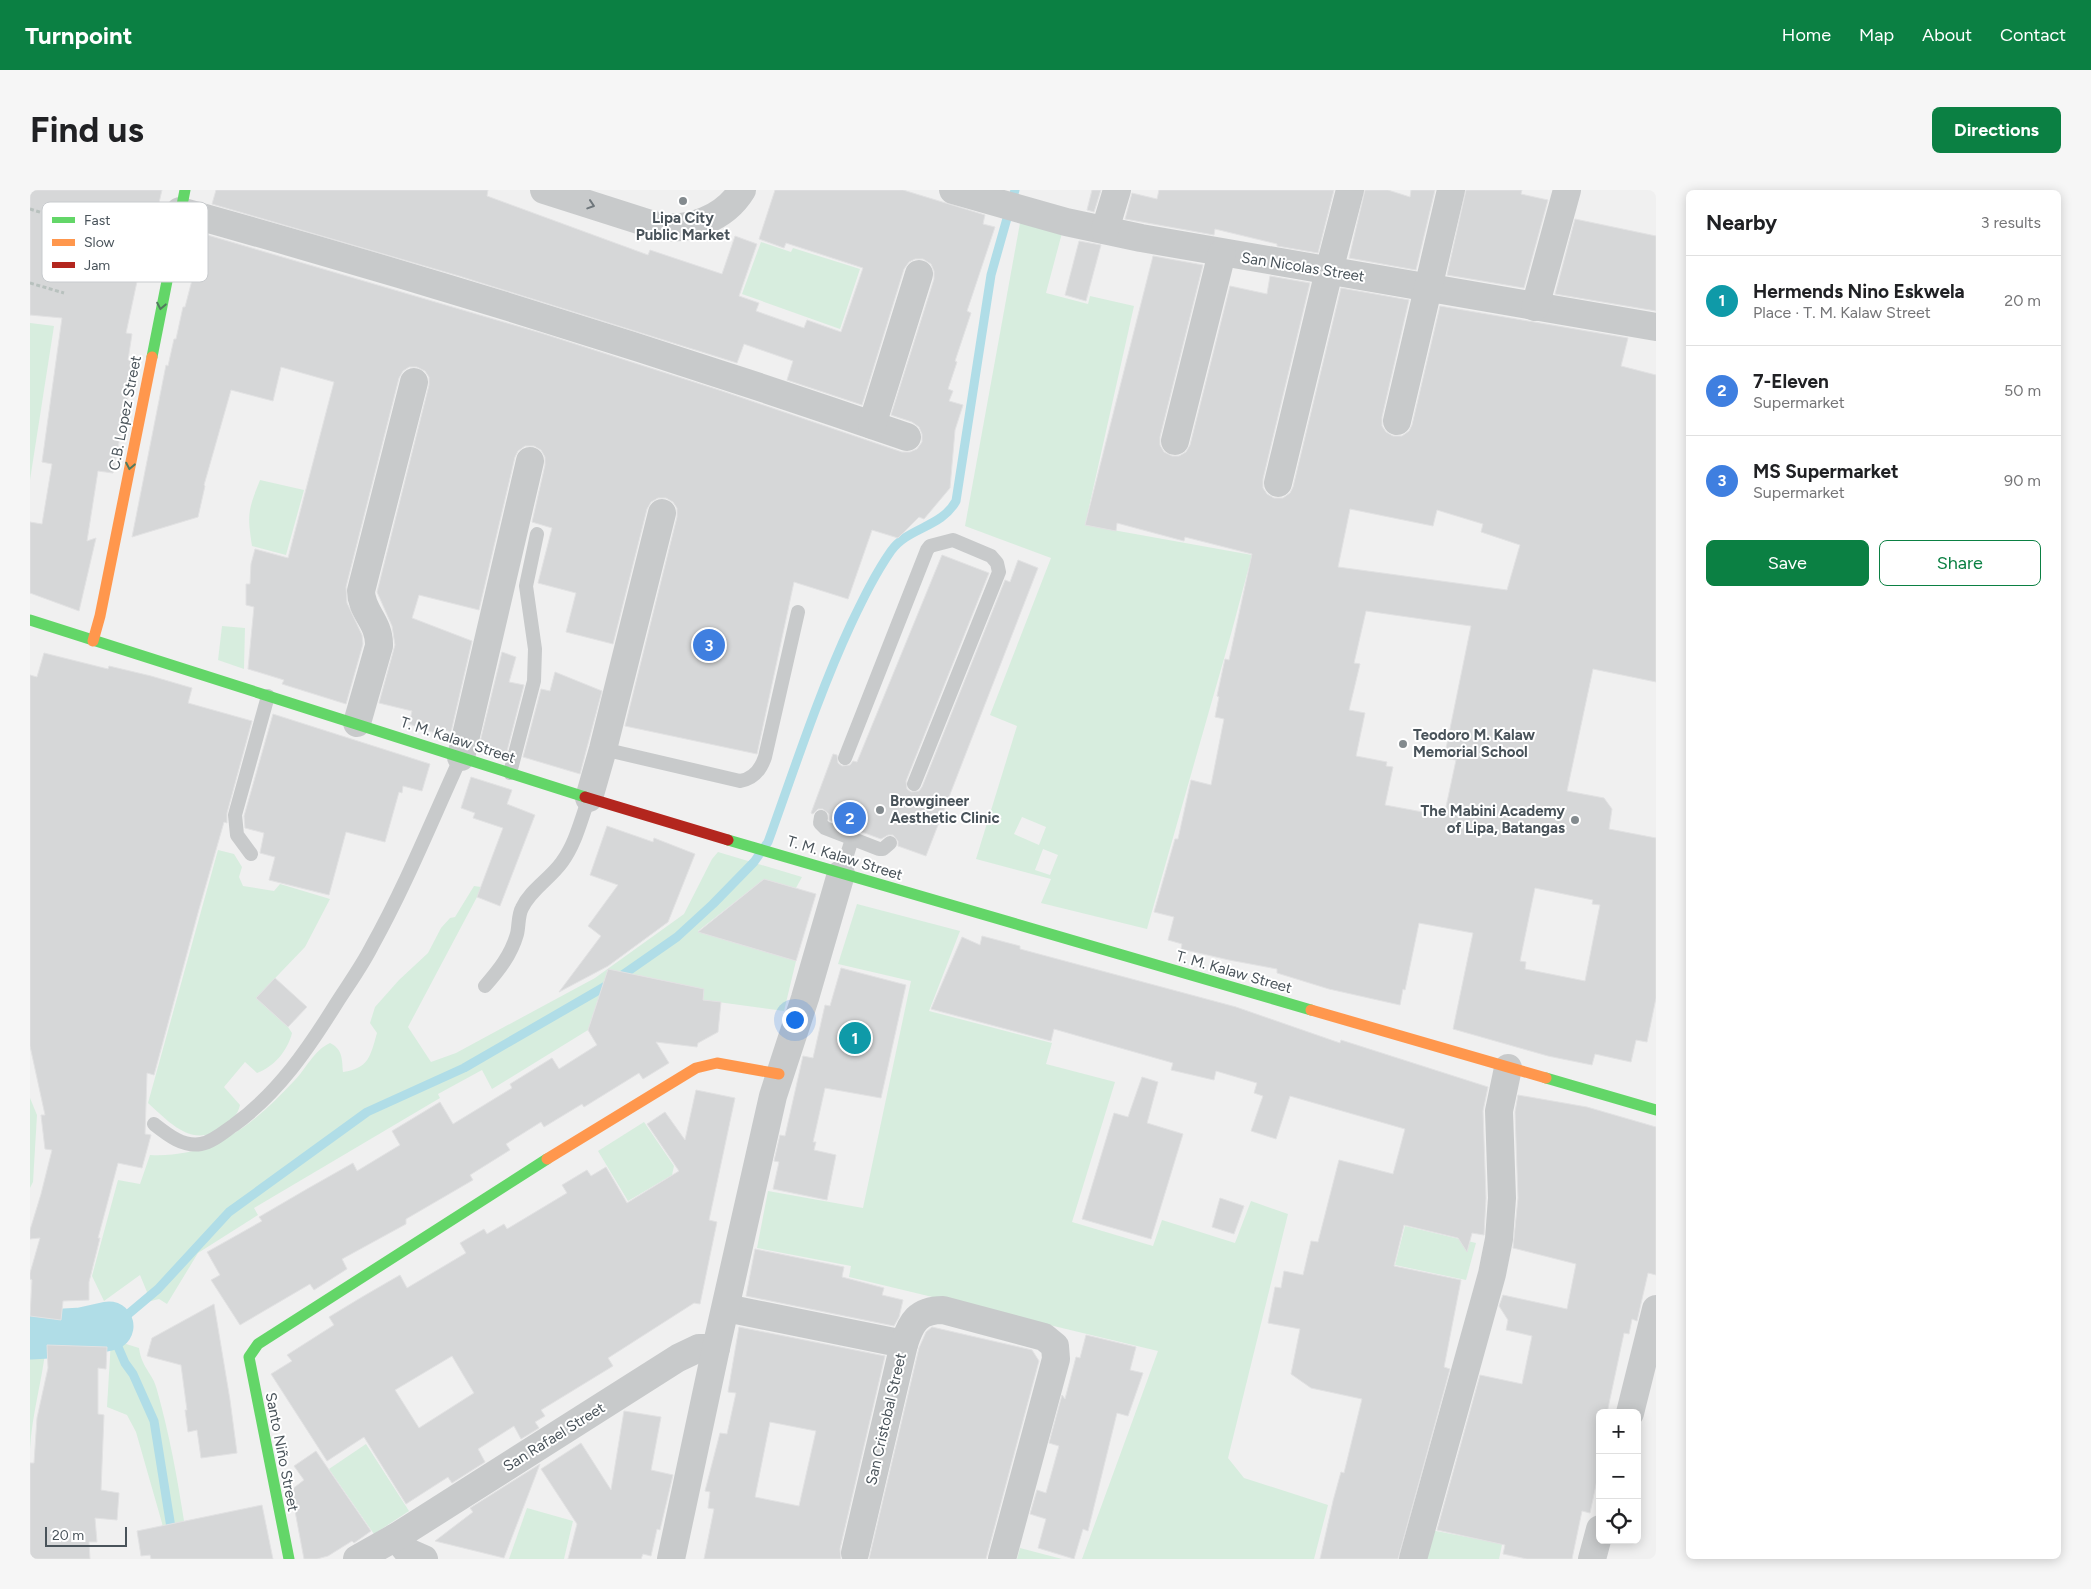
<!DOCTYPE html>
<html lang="en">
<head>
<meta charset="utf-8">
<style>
  body { margin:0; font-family:Figtree,sans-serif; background:#f6f6f6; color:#202124 }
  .controls { position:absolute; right:15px; bottom:15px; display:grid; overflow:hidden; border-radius:8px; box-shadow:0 2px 12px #0003 }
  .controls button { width:45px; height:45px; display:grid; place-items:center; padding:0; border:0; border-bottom:1px solid #e0e0e0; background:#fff; color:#202124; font:25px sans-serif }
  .scale { position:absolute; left:15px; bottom:12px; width:82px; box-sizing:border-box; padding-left:5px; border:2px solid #49535a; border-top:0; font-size:14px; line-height:18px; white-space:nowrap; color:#49535a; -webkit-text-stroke:4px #fff; paint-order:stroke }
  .you { position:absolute; left:764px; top:829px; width:18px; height:18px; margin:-12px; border:4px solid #fff; border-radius:50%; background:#1a73e8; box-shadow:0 0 0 8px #1a73e833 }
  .badge { display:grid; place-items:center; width:32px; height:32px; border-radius:50%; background:#0b8043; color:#fff; font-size:16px; font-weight:700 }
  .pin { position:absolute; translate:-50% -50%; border:2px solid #fff; box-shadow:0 1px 5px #0006 }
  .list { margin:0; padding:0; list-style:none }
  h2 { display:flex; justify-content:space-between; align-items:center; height:65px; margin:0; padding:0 20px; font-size:21px }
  h2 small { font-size:16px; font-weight:400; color:#757577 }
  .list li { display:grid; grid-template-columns:32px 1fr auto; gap:15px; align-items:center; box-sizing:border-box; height:90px; padding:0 20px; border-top:1px solid #e0e0e0 }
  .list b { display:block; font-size:19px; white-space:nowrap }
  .list p { margin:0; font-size:16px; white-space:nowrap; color:#757577 }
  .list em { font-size:16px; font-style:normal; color:#757577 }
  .actions { display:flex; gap:10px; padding:15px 20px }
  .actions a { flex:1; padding:11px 0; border:1px solid #0b8043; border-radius:8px; text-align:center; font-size:18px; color:#0b8043 }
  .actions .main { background:#0b8043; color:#fff }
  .icon { flex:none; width:28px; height:28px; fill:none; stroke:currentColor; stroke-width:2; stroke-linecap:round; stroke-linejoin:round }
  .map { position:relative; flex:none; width:1626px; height:1369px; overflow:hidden; border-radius:8px }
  header { display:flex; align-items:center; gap:30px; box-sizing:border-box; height:70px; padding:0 25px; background:#0b8043; color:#fff }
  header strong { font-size:24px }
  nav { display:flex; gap:28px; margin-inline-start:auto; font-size:18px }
  .intro { display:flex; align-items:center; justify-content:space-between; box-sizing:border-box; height:120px; padding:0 30px }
  h1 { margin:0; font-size:35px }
  .button { padding:12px 22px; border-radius:8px; background:#0b8043; color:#fff; font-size:18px; font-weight:700 }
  main { display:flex; gap:30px; padding:0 30px }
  aside { flex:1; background:#fff; border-radius:8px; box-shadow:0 2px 12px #0003 }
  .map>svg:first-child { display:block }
</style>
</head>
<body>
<header>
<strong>Turnpoint</strong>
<nav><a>Home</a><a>Map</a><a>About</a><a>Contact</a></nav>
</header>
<div class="intro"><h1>Find us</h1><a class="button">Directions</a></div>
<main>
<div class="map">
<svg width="1626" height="1369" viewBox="0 0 1626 1369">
  <rect width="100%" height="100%" fill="#f0f0f0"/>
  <g fill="#d7edde" fill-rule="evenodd">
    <path d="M990 33 1032 43 1016 103 1058 114 1060 106 1104 116 1055 335 1222 365 1201 444 1117 739 1011 713 1021 689 946 669 987 536 960 525 1021 368 935 336ZM992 627 1016 637 1009 655 984 644ZM1013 659 1028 665 1020 685 1005 680Z"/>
    <polygon points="731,52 761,62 763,58 830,79 810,139 712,104"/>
    <polygon points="0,133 24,136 0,290"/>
    <path d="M230 290 274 300 256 365 222 356C217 324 218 320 230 290Z"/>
    <polygon points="192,436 215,438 214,479 188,470"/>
    <path d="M188 660 204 664 212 677 209 687 213 696 244 701 250 694 300 709 275 757 226 808 258 837 262 843C258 860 244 877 227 883L215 872 194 897 210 915C208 925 202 929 194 935 165 961 140 933 118 913Z"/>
    <path d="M688 662 772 687 766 698 734 689 668 741 766 771 754 821 673 810 674 799 608 785 567 812 558 840 462 899 452 880 408 904 410 908 224 1018 228 1025 168 1063 137 1114 129 1109 117 1112 90 1135V1148L93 1153 109 1158C112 1179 123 1183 127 1200 143 1257 151 1311 160 1369H138L132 1333 106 1242 97 1225 77 1217 81 1150 76 1143 44 1146 16 1156C12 1191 2 1224 0 1259V1135C14 1133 29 1132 43 1128 48 1127 53 1124 58 1123 67 1121 69 1127 76 1129 90 1132 112 1113 117 1102L110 1085 74 1111 62 1086 88 990 110 994 120 965C183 968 223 935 264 891 276 879 284 860 300 853 313 859 312 870 313 882 339 878 340 867 347 843L340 833 345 817 369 790 398 763 411 738 420 728 425 727 444 696 451 697 447 707 378 837 401 872 426 863 565 788 654 724 682 669Z"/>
    <polygon points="827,714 930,741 899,821 1022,853 1016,874 1085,892 1042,1032 1123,1056 1132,1030 1205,1053 1221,1011 1258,1024 1198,1268 1214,1288 1298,1315 1284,1369 1052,1369 1128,1161 819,1087 821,1076 727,1058 738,1001 833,1018 881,791 808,774"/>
    <polygon points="0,908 7,925 3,992 0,998"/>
    <polygon points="614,932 644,976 642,985 598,1011 568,961"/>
    <polygon points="1375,1036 1446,1053 1436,1090 1365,1075"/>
    <polygon points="336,1254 379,1321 344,1344 299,1279"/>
    <polygon points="497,1318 543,1331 534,1369 479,1369"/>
    <polygon points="1401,1340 1452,1350 1453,1346 1473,1350 1469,1369 1389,1369"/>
    <polygon points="990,1358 1032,1369 987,1369"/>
  </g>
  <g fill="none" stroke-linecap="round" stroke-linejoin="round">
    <path stroke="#b0dde7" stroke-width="9" d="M146 1369 124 1231 103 1184 95 1173 79 1136 90 1131 128 1099 199 1022 337 922 434 878 581 793 647 747 683 714 724 672 738 652 742 641C767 571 790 501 821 434 833 409 845 384 861 361 878 337 911 338 926 311L961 85 985 0"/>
    <polyline stroke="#b0dde7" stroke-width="49" points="0,1145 52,1142 79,1136"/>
  </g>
  <g fill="#d6d7d8" stroke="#e2e2e3" fill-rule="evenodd">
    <polygon points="0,0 132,0 116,69 112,68 96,143 102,144 98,170 105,171 83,283 68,281 57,351 66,348 49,421 0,403 0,332 12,334 22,274 12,272 32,128 0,125"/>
    <polygon points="186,0 458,0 457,6 577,50 618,65 620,60 692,84 705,46 727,54 709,106 729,113 726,121 774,138 777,130 811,142 833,78 756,53 754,58 729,49 745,0 873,0 955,25 953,34 965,37 937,121 941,123 925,171 927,172 918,199 923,201 919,211 933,215 925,240 920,298 894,329 889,327 868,348 842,340 818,409 764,392 727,564 595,536 647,327 647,318 643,312 636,308 628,308 621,312 617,319 583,454 536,442 546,403 508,393 522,338 502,332 515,275 515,267 511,260 504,256 495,256 488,261 485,267 449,420 389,405 382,428 442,451 421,542 410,538 408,544 379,534 382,521 349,513 365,455 362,436 347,402 399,195 399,187 395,181 387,177 379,177 373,181 369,188 316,397 317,413 332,445 333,454 316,514 252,494 254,490 218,479 224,417 216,415 216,394 220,394 221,374 225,359 258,368 304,192 251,177 243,211 201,200 174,295 175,296 168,327 102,347 136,175 138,176 144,149 146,149 153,117 155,117 174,44 511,143 692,201 872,262 880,262 887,259 892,252 892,244 889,237 882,232 861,225 904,89 904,81 901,74 893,69 885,69 879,72 874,79 832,215 757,190 763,171 714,154 707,173 429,86 182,14"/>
    <polygon points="1062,0 1071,0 1064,22 1057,20"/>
    <polygon points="1129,0 1304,0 1288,63 1247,56 1247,54 1185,39 1184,45 1095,29 1102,3 1127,9"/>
    <polygon points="1335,0 1358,0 1380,7 1381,0 1405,0 1386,80 1319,68"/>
    <polygon points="1436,0 1492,0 1491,4 1518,10 1494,98 1417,85"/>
    <polygon points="1545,29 1626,46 1626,121 1525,104"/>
    <polygon points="1049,51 1071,55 1056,111 1035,105"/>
    <path d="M1123 66 1173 75 1130 247V255L1134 262 1142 266H1149L1156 262 1160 255 1200 96 1237 104 1240 86 1280 93 1233 289V298L1237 304 1244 308H1253L1260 303 1263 297 1311 98 1379 110 1352 227V236L1356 242 1363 246H1372L1379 241 1382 235 1410 116 1598 148 1591 176 1626 185V492L1563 479 1537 601 1574 608 1582 619 1579 639 1626 648V808L1617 852 1606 850 1601 872 1565 864 1562 875 1518 866 1423 839 1443 743 1389 733 1375 800 1373 799 1370 815 1299 799 1247 783V779L1199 770 1151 759 1152 754 1138 750 1144 727 1124 722 1145 649H1148L1161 590 1181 595 1194 529 1185 527 1189 507 1187 506 1195 469 1199 470 1222 364 1155 347 1154 351 1087 333 1086 341 1055 335ZM1320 319 1403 336 1407 320 1453 334 1451 342 1490 355 1477 400 1308 377ZM1336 421 1441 436 1414 568 1426 570 1414 626 1355 615 1363 577 1356 576 1357 572 1326 566 1335 523 1319 520 1330 474 1324 473ZM1505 698 1563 710 1562 714 1570 715 1555 791 1495 779 1496 772 1490 771Z"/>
    <polygon points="912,365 959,383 876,591 877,599 881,602 889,601 892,597 975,390 980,392 988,370 1008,378 896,666 868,656 868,651 863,645 858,645 851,649 799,630 799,624 793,619 788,619 783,624 781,623 803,564 807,565 808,573 812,576 820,575 823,571 827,572"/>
    <polygon points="472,462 486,467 479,492 494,495 476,565 451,557 452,553 450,552"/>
    <polygon points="14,463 78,479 79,476 121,486 162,498 158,513 222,531 197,623 197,633 194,632 169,719 124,885 117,883 115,944 121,945 112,978 88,973 68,1048 70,1048 59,1092 59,1110 33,1111 31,1130 0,1126 2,1090 0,1089 0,1083 10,1048 0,1049 0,1040 11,1004 22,960 15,959 11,925 15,925 0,856 0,485 7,487"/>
    <polygon points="525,482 572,501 550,584 493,567 511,499 520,501"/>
    <polygon points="243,524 400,574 392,601 373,596 372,603 369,602 355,652 316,642 299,705 239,690 245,667 230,663 234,643 215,638 214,626"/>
    <polygon points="441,587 482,600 477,614 505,625 470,716 447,707 473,638 443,628 445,623 431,618"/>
    <polygon points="577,636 623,652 624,648 665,664 638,732 578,776 529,802 571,746 558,736 588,695 560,685"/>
    <polygon points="734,689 786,704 766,771 668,742"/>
    <polygon points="952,746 990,756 990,759 1206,817 1310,853 1311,850 1458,897 1453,921 1456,1008 1454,1045 1442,1043 1437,1062 1428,1048 1374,1035 1364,1076 1431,1090 1414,1177 1420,1179 1368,1369 1290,1369 1303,1311 1311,1282 1314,1283 1332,1209 1281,1198 1261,1184 1270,1139 1238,1133 1245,1097 1251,1098 1254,1081 1273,1085 1281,1051 1288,1052 1309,970 1363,984 1375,939 1260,906 1246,949 1221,941 1233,906 1224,903 1227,893 1186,881 1184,890 1141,880 1143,873 1024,839 1021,851 901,819 932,747 950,755"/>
    <polygon points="811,778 876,795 851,908 795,898 783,952 786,952 784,960 806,965 797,1010 743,999 749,972 744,971 750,945 755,946 773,866 783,868 795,815 800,816"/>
    <polygon points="578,779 674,799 673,810 691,812 688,842 668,853 667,857 626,852 639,873 613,889 609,883 554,917 552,914 514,937 511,932 476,954 480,960 440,985 443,990 376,1029 376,1034 312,1069 317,1079 284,1100 280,1094 210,1135 181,1090 190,1085 177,1062 232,1031 229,1027 277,999 323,973 327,981 370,955 362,941 410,912 423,934 482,898 480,894 522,868 529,879 567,855 558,840"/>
    <polygon points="245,788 277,817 258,837 226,808"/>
    <polygon points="1112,887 1128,892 1117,933 1153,944 1121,1049 1052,1029 1084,923 1098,927"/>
    <path d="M666 900 705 908 679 1030 687 1032 670 1114 664 1113 578 1168 583 1176 511 1220 515 1226 505 1232 509 1238 491 1249 484 1236 448 1259 455 1272 422 1293 418 1287 376 1314 334 1247 297 1271 241 1184 262 1171 257 1165 304 1135 299 1127 332 1107 370 1085 377 1098 436 1063 430 1053 454 1039 457 1044 474 1034 477 1039 537 1003 532 995 557 980 561 986 576 977 597 1013 649 981 617 934 635 922 655 950ZM422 1166 444 1203 389 1238 365 1200Z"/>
    <polygon points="1488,905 1557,917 1626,937 1626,1085 1618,1083 1607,1131 1602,1129 1599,1144 1594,1143 1577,1223 1570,1223 1570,1276 1560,1323 1552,1321 1542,1369 1497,1369 1473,1364 1475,1355 1407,1340 1450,1185 1492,1194 1502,1146 1476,1140 1478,1130 1469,1116 1473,1105 1537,1119 1546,1074 1483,1058 1488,1008 1485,922"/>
    <polygon points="1190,1008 1214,1016 1204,1044 1182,1037"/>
    <polygon points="725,1059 814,1077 812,1087 854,1098 852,1105 873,1110 869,1127 864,1136 716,1106"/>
    <polygon points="184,1114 200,1210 207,1263 171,1268 167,1240 158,1242 155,1220 157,1220 151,1175 117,1166 122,1148"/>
    <path d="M709 1137 855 1166 810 1359 811 1369H674L684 1319 678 1318 680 1302 675 1301 690 1243 697 1244 706 1203 698 1202ZM740 1232 786 1241 769 1316 725 1307Z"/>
    <polygon points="902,1137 1002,1160 1009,1171 956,1369 839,1369 889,1158 896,1142"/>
    <polygon points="1056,1145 1106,1157 1100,1180 1113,1183 1098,1226 1087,1223 1058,1341 1053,1339 1044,1369 1008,1358 1016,1329 1000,1324 1007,1300 1016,1303 1029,1256 1019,1253 1032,1205 1035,1209 1046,1167 1050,1168"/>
    <polygon points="17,1155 77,1157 76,1179 68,1178 68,1224 74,1225 71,1300 89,1303 87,1330 65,1328 67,1352 59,1352 60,1369 0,1369 0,1273 4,1273 7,1228 18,1178"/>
    <polygon points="594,1221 631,1227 621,1280 643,1285 630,1340 627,1339 621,1366 613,1364 611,1369 538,1369 547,1334 511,1279 551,1253 581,1300"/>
    <polygon points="286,1261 341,1341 324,1353 322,1351 298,1366 287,1369 274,1369 261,1300 274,1290 264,1276"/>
    <polygon points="510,1274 474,1368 405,1351 443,1322 440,1318"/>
    <polygon points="232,1315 243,1369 121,1369 120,1365 111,1366 107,1341"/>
  </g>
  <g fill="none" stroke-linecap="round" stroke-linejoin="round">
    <g stroke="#b8c1be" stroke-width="3" stroke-dasharray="4 2.5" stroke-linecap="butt">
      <polyline points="0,19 44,33"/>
      <polyline points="0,93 34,103"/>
    </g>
    <g stroke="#c8cacb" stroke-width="14">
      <path d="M573 559 710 591C724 589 731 579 735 567L768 422"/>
      <polyline points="815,568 897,360 900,356 923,350 961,366 967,373 969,382 884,594"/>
      <polyline points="480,583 504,491 505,459 496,396 507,344"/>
      <polyline points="791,627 790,633 795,638 849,659 853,659 860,653"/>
      <polyline points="221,664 207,645 205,625 238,506"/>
      <polyline points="811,684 822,649"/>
      <path d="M455 796C469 780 481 765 487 744 489 736 488 725 492 718 501 699 520 689 532 672 546 653 551 629 559 608"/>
      <path d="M124 934C138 945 153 957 171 954 183 952 195 941 204 935 248 903 278 859 306 814 318 795 332 776 342 756 376 695 402 630 431 567"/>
    </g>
    <g stroke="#c8cacb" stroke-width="28">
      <path d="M514 0 627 36C659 42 695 28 712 0"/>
      <polyline points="923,0 1036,32 1111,48 1626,137"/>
      <path d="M150 21C395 89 637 164 877 247"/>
      <polyline points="1075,40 1087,0"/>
      <polyline points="1505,117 1537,0"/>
      <polyline points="1367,231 1421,0"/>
      <polyline points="842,235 889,84"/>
      <polyline points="1145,251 1192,63"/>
      <polyline points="1248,293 1299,81 1320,0"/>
      <path d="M327 533 349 456C350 432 331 422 331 401L384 192"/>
      <polyline points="431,567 500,271"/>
      <polyline points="559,608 573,559 632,323"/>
      <polyline points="696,1118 874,1154 825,1363"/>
      <path d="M874 1154C881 1132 888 1120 913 1120L1014 1147 1025 1156 1026 1169 972 1369"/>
      <polyline points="1600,1223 1626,1119"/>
      <polyline points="366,1347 378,1362 394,1369"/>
      <polyline points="327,1369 366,1347 648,1168 669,1158 686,1158"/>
      <polyline points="641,1369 686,1158 743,906 775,808 811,684"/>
      <polyline points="1383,1369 1462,1084 1469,1049 1472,1008 1469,921 1478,878"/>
      <polyline points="1562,1369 1570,1339"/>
    </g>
    <g stroke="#63d668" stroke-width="11">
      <polyline points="122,167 155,0"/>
      <polyline points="0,430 555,607"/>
      <polyline points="698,650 1281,820"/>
      <polyline points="1516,888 1626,920"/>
      <polyline points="259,1369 219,1167 228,1154 517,969"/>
    </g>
    <g stroke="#ff974d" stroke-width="11">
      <polyline points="63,451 70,426 122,167"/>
      <polyline points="1281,820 1516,888"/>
      <polyline points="517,969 666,878 687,873 749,884"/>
    </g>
    <polyline stroke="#b3261e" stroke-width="11" points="555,607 698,650"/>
  </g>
  <defs><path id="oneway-chevron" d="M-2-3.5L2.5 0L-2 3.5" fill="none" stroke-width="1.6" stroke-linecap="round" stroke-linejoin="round" transform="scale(1.25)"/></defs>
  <use stroke="#6f777c" href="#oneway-chevron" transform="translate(561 15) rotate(18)"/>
  <g stroke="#517a5e">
    <use href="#oneway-chevron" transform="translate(131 116) rotate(101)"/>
    <use href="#oneway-chevron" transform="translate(100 276) rotate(101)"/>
  </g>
  <g fill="#838a8e" stroke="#fff" stroke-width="2">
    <circle cx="653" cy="11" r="5"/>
    <circle cx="1373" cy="554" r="5"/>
    <circle cx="850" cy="620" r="5"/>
    <circle cx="1545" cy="630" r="5"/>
  </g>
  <g text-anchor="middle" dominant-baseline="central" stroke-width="4" stroke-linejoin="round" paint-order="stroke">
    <g font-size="15" font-weight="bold" fill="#49535a" stroke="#fff" text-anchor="start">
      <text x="653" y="28" text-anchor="middle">Lipa City<tspan x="653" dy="17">Public Market</tspan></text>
      <text x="1383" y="545">Teodoro M. Kalaw<tspan x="1383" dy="17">Memorial School</tspan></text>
      <text x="860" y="611">Browgineer<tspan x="860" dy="17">Aesthetic Clinic</tspan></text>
      <text x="1535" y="621" text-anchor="end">The Mabini Academy<tspan x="1535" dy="17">of Lipa, Batangas</tspan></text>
    </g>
    <g font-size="15" fill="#49535a" stroke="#fff">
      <text transform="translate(1273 77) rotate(9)">San Nicolas Street</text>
      <text transform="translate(95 223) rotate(-79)">C.B. Lopez Street</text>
      <text transform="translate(428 550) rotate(18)">T. M. Kalaw Street</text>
      <text transform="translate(815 668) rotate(17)">T. M. Kalaw Street</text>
      <text transform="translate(1204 782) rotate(16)">T. M. Kalaw Street</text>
      <text transform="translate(856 1229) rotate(-77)">San Cristobal Street</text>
      <text transform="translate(524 1247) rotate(-32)">San Rafael Street</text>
      <text transform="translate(252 1262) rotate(79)">Santo Niño Street</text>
    </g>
  </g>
  <rect x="12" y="12" width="166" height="80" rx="8" fill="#fff" stroke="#c8cbce" stroke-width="1"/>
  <rect x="22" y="27" width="23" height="6" fill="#63d668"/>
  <rect x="22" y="49" width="23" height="7" fill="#ff974d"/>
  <rect x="22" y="72" width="23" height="6" fill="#b3261e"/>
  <g font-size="14" fill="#49535a">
    <text x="54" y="35">Fast</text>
    <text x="54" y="57">Slow</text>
    <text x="54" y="80">Jam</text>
  </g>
</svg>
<div class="controls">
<button>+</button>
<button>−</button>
<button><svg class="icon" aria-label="locate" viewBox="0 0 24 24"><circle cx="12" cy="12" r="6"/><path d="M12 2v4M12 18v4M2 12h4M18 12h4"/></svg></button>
</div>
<div class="scale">20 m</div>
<div class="you"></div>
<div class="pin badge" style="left:825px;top:848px;background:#0f9aa8">1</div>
<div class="pin badge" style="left:820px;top:628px;background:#3f7fe0">2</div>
<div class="pin badge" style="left:679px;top:455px;background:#3f7fe0">3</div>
</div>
<aside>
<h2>Nearby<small>3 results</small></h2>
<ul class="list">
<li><span class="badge" style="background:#0f9aa8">1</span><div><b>Hermends Nino Eskwela</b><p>Place · T. M. Kalaw Street</p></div><em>20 m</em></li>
<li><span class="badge" style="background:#3f7fe0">2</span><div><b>7-Eleven</b><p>Supermarket</p></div><em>50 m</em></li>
<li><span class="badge" style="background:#3f7fe0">3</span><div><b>MS Supermarket</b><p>Supermarket</p></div><em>90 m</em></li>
</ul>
<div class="actions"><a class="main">Save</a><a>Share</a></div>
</aside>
</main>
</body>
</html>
